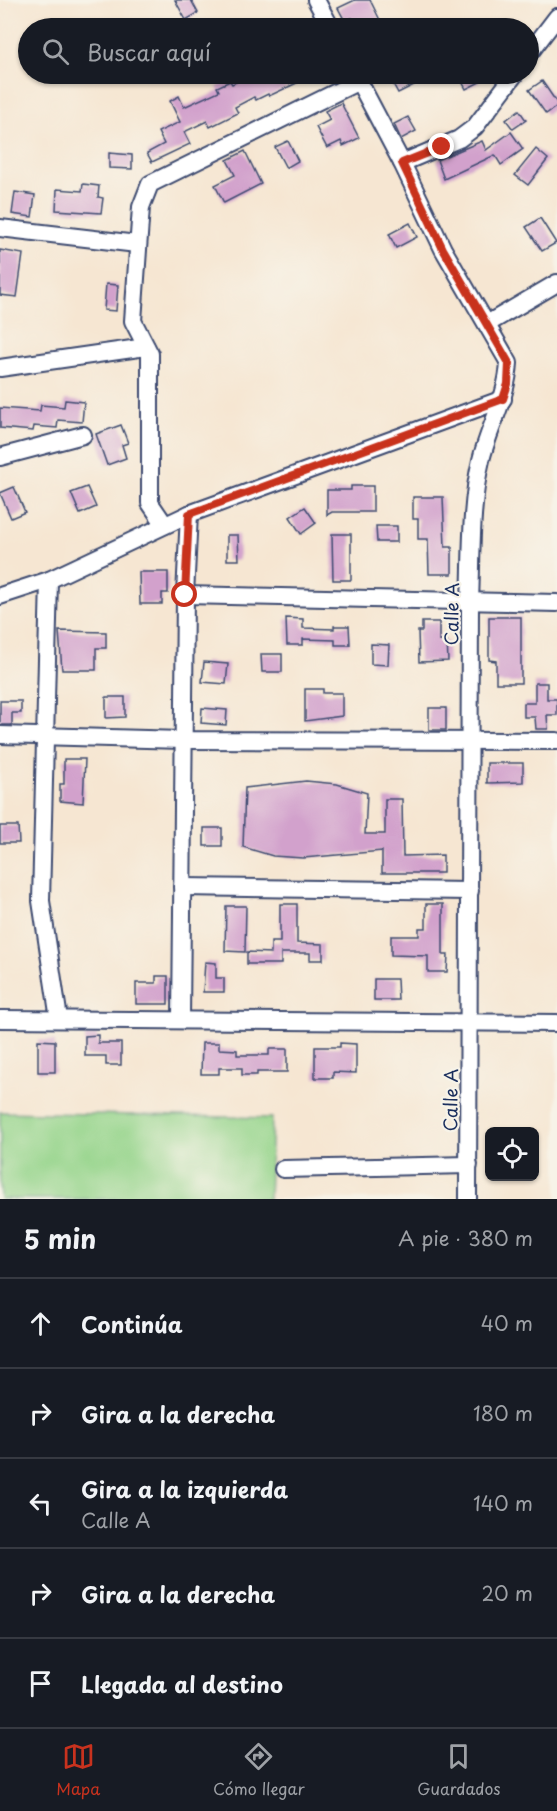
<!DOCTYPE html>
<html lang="es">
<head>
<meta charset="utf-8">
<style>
  body { margin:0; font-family:"Playpen Sans",sans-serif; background:#242831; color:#f1f3f6 }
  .controls { position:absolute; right:18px; bottom:18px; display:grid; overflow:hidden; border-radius:9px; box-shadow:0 2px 4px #0004 }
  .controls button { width:54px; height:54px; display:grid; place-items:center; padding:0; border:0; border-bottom:2px solid #363941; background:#171b24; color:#f1f3f6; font:30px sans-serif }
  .stop { position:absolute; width:18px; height:18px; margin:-14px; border:4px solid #c8321e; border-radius:50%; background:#fff }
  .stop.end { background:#c8321e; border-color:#fff; box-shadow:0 2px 6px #0008 }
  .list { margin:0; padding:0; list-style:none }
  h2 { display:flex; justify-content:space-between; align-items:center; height:78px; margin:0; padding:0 24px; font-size:26px }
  h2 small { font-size:20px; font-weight:400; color:#9ea1a6 }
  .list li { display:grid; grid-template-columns:39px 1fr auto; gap:18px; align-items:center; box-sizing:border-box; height:90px; padding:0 24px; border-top:2px solid #363941 }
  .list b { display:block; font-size:22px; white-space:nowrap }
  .list p { margin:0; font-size:20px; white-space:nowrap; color:#9ea1a6 }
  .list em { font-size:20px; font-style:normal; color:#9ea1a6 }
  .icon { flex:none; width:33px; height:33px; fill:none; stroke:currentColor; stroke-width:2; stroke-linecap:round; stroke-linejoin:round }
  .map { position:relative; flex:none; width:557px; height:1199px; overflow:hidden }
  .search { position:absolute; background:#171b24; box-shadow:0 2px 4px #0004; left:18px; right:18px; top:18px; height:66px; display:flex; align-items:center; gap:15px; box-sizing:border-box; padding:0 21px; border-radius:33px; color:#9ea1a6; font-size:22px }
  .sheet { height:528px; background:#171b24 }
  nav { display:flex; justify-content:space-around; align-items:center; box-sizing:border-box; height:84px; border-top:2px solid #363941; background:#171b24; font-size:16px; color:#9ea1a6 }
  nav a { display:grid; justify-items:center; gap:3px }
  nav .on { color:#c8321e }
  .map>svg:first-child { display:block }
</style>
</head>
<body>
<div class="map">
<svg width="557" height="1199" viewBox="0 0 557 1199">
  <rect width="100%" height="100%" fill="#f7f3e8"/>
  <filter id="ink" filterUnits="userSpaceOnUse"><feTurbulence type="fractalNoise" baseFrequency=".0167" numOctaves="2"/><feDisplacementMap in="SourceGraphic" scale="12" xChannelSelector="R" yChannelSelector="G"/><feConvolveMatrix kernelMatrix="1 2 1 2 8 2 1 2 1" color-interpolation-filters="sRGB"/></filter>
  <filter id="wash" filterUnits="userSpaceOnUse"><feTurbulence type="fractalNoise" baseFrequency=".008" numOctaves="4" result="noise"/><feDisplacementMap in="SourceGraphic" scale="24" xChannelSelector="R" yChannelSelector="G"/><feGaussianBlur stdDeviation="1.35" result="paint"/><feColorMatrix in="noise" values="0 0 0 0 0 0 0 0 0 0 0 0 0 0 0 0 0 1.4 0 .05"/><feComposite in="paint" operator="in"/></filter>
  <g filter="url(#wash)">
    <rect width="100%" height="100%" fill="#f6e6d2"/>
    <polygon fill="#94d48a" stroke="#588274" stroke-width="1.5" points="0,1112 272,1118 269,1199 0,1199"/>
    <g id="blocks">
      <g fill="#d2a1cc">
        <polygon points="175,0 191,0 198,13 186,20"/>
        <polygon points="355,0 370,0 381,22 376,24 378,28 357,28 352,18 345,21 338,8"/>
        <polygon points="253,74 316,74 269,96 268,94 256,100 254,97 235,107 238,113 210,127 207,121 184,132 190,144 152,162 147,153 164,144 158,132 180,122 170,101 179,96 184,107 219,91 217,87 230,81 232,84"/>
        <polygon points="403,74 413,74 418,83 398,93 391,80"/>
        <polygon points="458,74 476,74 480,82 466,89"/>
        <polygon points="542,81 557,103 557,106 546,114 529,90"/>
        <polygon points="341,103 359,138 343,146 341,141 327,148 316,127 330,120 325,111"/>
        <polygon points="519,110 526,120 513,129 506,120"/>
        <polygon points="408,117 416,131 401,139 394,124"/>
        <polygon points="511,132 523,149 501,165 495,155 444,179 437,160 482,141 486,150"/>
        <polygon points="288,141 298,161 286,168 275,147"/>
        <polygon points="536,149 548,159 528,185 515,175"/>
        <polygon points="245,151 261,184 224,203 215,185 235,175 227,160"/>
        <polygon points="109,153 132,155 132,169 109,168"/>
        <polygon points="83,184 99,186 98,197 103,198 101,213 56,210 57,189 82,191"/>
        <polygon points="15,192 35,195 32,217 12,214"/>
        <polygon points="540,218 556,243 542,251 526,227"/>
        <polygon points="410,223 417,237 396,248 389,234"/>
        <polygon points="0,250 23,254 17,297 0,295"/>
        <polygon points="106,284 118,285 116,311 104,310"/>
        <polygon points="65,400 84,402 82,422 58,420 57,428 34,426 33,431 0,428 0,408 40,411 41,405 64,407"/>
        <polygon points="121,425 128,443 122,445 126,458 107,465 96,434"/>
        <polygon points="351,486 373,486 373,512 332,512 327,515 327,490 351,490"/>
        <polygon points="14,487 25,512 11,518 0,493"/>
        <polygon points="87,487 96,507 80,514 71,493"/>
        <polygon points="413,497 443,497 445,547 452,547 452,574 429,574 428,539 418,539 418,519 413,519"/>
        <polygon points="305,507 316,523 301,534 290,517"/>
        <polygon points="376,526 397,526 397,542 377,542"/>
        <polygon points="332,534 351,534 351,580 333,580"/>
        <polygon points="227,535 238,535 239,560 227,560"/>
        <polygon points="139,572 168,572 168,593 162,593 162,604 140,604"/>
        <polygon points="489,617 521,617 521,683 496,683 496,661 489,660"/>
        <polygon points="286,618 303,619 303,628 334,629 334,626 349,626 350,645 335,645 335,640 303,639 303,645 287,645"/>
        <polygon points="422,622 439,622 439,641 447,641 448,661 419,662 418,631 422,631"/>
        <polygon points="59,631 106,632 106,648 96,648 96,670 62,670"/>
        <polygon points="371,644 389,645 388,665 371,664"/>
        <polygon points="261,654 282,654 282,672 262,672"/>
        <polygon points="204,662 228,664 226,684 202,682"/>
        <polygon points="535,683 547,683 547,699 557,699 557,715 547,715 548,729 536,729 535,717 524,717 524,703 535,703"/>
        <polygon points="305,689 323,689 323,693 342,693 342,716 305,721"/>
        <polygon points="106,697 125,697 125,717 106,718"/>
        <polygon points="0,701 21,701 21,713 12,713 12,725 0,725"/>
        <polygon points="202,708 227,710 226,725 201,723"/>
        <rect x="429" y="708" width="17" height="22"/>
        <polygon points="64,759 85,759 83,803 60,801 60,784 64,784"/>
        <polygon points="487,763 523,763 523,782 487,783"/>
        <polygon points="306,781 337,784 367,793 365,834 385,834 385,799 402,799 403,856 443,855 443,873 382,873 382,851 303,858 273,856 243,847 245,788"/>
        <polygon points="0,826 18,826 19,843 0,843"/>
        <rect x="204" y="828" width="18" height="18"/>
        <polygon points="280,904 297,904 297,943 323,944 323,960 310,960 310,953 281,953 281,964 247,964 247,952 271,953 271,942 280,942"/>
        <polygon points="426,904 443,904 443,955 448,955 447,972 428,972 428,956 391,955 391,936 419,936 419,928 426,928"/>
        <polygon points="226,906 246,906 245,952 225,951"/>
        <polygon points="205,962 216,963 216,978 224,978 224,992 203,992"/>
        <polygon points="156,976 168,976 168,1004 136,1004 136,983 156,983"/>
        <polygon points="374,979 397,979 398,1000 374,1000"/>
        <polygon points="98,1035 98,1043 121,1043 121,1065 106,1065 106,1056 85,1056 85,1036"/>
        <polygon points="38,1040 55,1041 55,1072 38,1072"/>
        <polygon points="202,1043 219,1043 219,1049 237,1050 237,1055 269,1055 269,1049 287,1049 287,1072 257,1072 257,1075 242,1075 242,1068 219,1068 219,1074 201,1074"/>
        <polygon points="340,1043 356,1044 356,1073 333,1072 333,1078 315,1078 315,1047 340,1047"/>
      </g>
    </g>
  </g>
  <g filter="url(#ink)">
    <use href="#blocks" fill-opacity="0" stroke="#3c4a6f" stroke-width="1.5"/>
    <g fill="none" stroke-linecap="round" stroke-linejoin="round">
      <g stroke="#3c4a6f" stroke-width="20">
        <g id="minor">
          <polyline points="316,0 331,28"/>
          <polyline points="528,55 557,17"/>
          <path d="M355 74 402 163 443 249 509 363C507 398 489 427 481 460 470 506 472 555 470 602L468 1199"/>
          <polyline points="402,163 459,139 475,127 515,74"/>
          <polyline points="0,228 137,244"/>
          <polyline points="487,324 557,283"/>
          <polyline points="0,368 146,347"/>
          <polyline points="0,457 83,435"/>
          <polyline points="165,525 150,503 150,354 133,321 141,207 150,184 359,81"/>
          <polyline points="49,580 41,901 59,1019"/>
          <polyline points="185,595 557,603"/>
          <polyline points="0,596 49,580 189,514 503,399"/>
          <polyline points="0,735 183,740 557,741"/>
          <polyline points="182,887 470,891"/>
          <polyline points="0,1019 557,1023"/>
          <polyline points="181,1020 185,595 189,514"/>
          <polyline points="283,1169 469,1165"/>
        </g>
      </g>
      <use href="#minor" stroke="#fff" stroke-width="16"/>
    </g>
  </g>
  <g fill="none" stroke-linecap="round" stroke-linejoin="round" filter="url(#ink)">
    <polyline stroke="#c8321e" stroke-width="8" points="185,595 189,514 503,399 508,384 509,363 443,249 402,163 442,147"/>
  </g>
  <g text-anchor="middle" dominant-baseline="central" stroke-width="4.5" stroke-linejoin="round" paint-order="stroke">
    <g font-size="18" fill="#1b2f5e" stroke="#f7f3e8">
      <text transform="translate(451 614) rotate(-89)">Calle A</text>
      <text transform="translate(450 1100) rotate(-89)">Calle A</text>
    </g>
  </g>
</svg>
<div class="controls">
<button><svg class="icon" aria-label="locate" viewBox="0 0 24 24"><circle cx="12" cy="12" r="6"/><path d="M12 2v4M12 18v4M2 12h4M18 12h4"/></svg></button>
</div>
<div class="stop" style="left:185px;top:595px"></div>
<div class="stop end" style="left:442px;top:147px"></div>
<div class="search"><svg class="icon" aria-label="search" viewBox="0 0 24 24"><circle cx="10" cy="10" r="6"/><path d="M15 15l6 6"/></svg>Buscar aquí</div>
</div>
<section class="sheet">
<h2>5 min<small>A pie · 380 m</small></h2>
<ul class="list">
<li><svg class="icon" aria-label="ahead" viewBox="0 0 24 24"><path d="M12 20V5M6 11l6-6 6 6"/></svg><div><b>Continúa</b></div><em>40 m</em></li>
<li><svg class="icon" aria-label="right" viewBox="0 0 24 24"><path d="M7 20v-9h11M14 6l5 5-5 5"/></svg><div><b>Gira a la derecha</b></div><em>180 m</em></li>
<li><svg class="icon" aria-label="left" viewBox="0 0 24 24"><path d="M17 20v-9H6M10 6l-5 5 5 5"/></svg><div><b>Gira a la izquierda</b><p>Calle A</p></div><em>140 m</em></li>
<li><svg class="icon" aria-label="right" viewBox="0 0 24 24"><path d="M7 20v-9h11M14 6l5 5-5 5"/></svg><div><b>Gira a la derecha</b></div><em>20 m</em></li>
<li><svg class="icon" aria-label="arrive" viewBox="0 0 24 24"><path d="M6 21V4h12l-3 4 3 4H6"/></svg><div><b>Llegada al destino</b></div></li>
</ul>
</section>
<nav>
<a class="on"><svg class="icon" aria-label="map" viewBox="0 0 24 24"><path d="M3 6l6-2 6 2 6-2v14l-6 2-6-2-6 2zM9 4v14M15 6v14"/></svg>Mapa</a>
<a><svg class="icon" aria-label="directions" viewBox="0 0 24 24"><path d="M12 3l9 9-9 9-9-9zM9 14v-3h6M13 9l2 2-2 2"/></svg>Cómo llegar</a>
<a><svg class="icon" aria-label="saved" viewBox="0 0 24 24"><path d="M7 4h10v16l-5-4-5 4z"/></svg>Guardados</a>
</nav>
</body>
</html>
